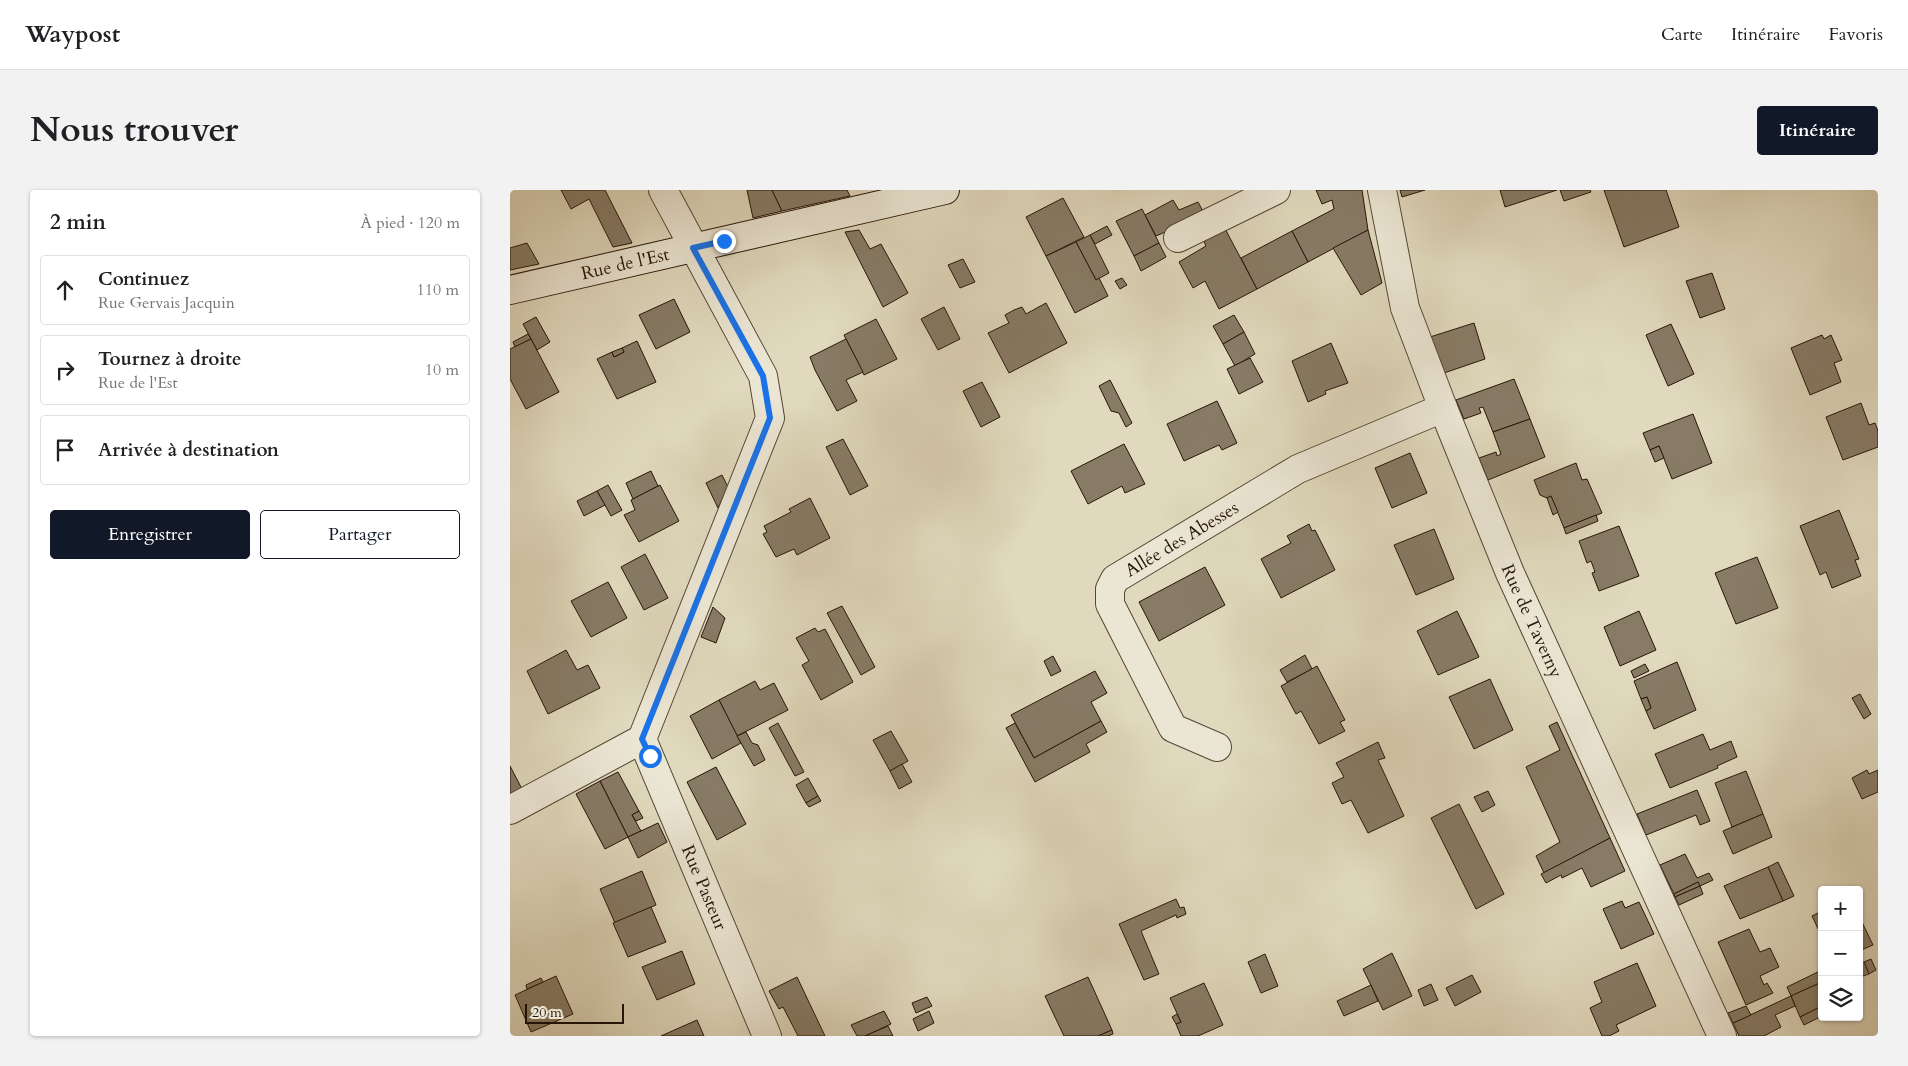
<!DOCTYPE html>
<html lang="fr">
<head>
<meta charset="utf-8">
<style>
  body { margin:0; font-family:Cardo,serif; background:#f2f2f2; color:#202124 }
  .controls { position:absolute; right:15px; bottom:15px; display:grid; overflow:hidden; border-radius:5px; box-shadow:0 1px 4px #0004 }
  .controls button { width:45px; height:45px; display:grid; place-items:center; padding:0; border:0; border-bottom:1px solid #e0e0e0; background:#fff; color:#202124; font:25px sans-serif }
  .scale { position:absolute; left:15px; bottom:12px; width:99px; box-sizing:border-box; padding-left:5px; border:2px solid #271508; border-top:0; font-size:14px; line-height:18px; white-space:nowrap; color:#271508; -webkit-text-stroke:4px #ebe6d4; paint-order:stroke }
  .stop { position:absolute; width:15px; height:15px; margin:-11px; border:4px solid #1a73e8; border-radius:50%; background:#fff }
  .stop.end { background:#1a73e8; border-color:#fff; box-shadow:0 1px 5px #0008 }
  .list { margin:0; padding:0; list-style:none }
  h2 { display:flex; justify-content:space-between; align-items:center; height:65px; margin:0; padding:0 20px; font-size:21px }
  h2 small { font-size:16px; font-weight:400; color:#757577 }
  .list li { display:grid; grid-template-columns:32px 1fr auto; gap:15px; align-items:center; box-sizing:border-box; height:70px; margin:0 10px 10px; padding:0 10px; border:1px solid #e0e0e0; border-radius:5px }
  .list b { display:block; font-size:19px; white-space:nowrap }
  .list p { margin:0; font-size:16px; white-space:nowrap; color:#757577 }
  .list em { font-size:16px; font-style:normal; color:#757577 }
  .actions { display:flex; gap:10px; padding:15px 20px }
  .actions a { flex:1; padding:11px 0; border:1px solid #111827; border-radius:5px; text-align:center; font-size:18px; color:#111827 }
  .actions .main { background:#111827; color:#fff }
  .icon { flex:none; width:28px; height:28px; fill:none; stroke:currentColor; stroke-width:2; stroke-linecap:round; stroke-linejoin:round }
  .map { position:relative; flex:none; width:1368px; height:846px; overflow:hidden; border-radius:5px }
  header { display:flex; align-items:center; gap:30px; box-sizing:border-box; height:70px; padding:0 25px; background:#fff; border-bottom:1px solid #e0e0e0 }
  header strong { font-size:24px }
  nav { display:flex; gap:28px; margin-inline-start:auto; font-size:18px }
  .intro { display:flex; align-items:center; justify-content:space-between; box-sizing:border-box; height:120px; padding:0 30px }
  h1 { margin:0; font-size:35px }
  .button { padding:12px 22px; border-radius:5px; background:#111827; color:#fff; font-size:18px; font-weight:700 }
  main { display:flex; gap:30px; padding:0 30px }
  aside { flex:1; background:#fff; border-radius:5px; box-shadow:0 1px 4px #0004 }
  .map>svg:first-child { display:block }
</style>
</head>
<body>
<header>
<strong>Waypost</strong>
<nav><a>Carte</a><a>Itinéraire</a><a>Favoris</a></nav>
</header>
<div class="intro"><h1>Nous trouver</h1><a class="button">Itinéraire</a></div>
<main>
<aside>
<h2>2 min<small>À pied · 120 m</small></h2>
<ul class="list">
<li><svg class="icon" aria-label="ahead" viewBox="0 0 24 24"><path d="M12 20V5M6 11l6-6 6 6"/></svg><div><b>Continuez</b><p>Rue Gervais Jacquin</p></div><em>110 m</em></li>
<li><svg class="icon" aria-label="right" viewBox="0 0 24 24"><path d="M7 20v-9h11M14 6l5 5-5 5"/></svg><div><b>Tournez à droite</b><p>Rue de l'Est</p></div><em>10 m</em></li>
<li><svg class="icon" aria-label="arrive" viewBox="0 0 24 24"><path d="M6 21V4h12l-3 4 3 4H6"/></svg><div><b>Arrivée à destination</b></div></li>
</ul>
<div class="actions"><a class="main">Enregistrer</a><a>Partager</a></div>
</aside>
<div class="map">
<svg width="1368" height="846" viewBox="0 0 1368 846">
  <rect width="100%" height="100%" fill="#e0d9bd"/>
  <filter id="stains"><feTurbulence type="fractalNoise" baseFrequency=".004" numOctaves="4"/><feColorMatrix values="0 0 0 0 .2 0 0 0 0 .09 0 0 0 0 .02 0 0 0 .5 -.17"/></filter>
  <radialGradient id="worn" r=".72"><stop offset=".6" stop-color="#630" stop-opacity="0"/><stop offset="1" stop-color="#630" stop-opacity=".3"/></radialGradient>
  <g fill="#877b66" stroke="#271508">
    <polygon points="51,0 95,0 122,53 103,57 79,9 61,19"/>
    <polygon points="237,0 262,0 272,21 243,28"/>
    <polygon points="262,0 337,0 340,6 272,21"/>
    <polygon points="806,0 852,0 858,40 798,72 782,41 824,19 822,10 812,14"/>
    <polygon points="890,0 915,0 892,7"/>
    <polygon points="990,0 1047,0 995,17"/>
    <polygon points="1050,0 1080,0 1081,2 1054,11"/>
    <polygon points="1094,0 1156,0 1169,37 1114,57"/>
    <polygon points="553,8 574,47 536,66 516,27"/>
    <polygon points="663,10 669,20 688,12 695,25 646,46 635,25"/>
    <polygon points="632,19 649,53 624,66 606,31"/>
    <polygon points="712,33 747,99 709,119 695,91 683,98 669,72 696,56 690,42"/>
    <polygon points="597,36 602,45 585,54 580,45"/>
    <polygon points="349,40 360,59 371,54 398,103 373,117 335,42"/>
    <polygon points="858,40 872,93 851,105 823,58"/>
    <polygon points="782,41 798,72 747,99 731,68"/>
    <polygon points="580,45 599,83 586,90 566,52"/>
    <polygon points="566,52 586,90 589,88 598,106 565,123 536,66"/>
    <polygon points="17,53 29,74 0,80 0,58"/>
    <polygon points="649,53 656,67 631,81 624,66"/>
    <polygon points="453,69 465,92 450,98 438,75"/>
    <polygon points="1202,83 1215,119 1190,128 1176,91"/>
    <polygon points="612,88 617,95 610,99 605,91"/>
    <polygon points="164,109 180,142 146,159 129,125"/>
    <polygon points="536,113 557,153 499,183 478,143 499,133 495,125 504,120 512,117 516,124"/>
    <polygon points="434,117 450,149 428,160 411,129"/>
    <polygon points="724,125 734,142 713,154 703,136"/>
    <polygon points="26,127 40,152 27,160 13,134"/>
    <polygon points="366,129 387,169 354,185 334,145"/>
    <polygon points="964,133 975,169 934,183 920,147"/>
    <polygon points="1161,134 1184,184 1158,196 1136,145"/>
    <polygon points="734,142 745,164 725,176 713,154"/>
    <polygon points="18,144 21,149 5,157 3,152"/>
    <polygon points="1312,145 1314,149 1321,145 1332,170 1324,173 1331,192 1300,205 1281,158"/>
    <polygon points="21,149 49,202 16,219 0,189 0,159"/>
    <polygon points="336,149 353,182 336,190 347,211 327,221 305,180 300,167"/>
    <polygon points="127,151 146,192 107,209 87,169 102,162 104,167 114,162 112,158"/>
    <polygon points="821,153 838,193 815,201 816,204 798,212 782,171"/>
    <polygon points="112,158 114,162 104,167 102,162"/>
    <polygon points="740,168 753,192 729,204 717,179"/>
    <polygon points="1004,189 1020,229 983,242 973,217 969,218 971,223 954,229 946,210"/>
    <polygon points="600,190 622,233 616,237 609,223 601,221 589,196"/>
    <polygon points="472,192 490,227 471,237 453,201"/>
    <polygon points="707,211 727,253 712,260 709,255 674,271 657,234"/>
    <polygon points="1351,213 1359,235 1365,233 1368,241 1368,257 1333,270 1316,227"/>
    <polygon points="1183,224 1202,273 1162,289 1149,256 1140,260 1133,243"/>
    <polygon points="1020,229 1035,267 978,290 969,268 986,262 987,266 991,264 983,242"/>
    <polygon points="333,249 358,296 340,305 316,257"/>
    <polygon points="614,254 635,294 615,303 612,296 578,314 561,281"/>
    <polygon points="1149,256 1154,268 1145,272 1140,260"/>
    <polygon points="900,263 917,303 882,318 865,278"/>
    <polygon points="1066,273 1072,290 1077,289 1092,323 1054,338 1041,306 1037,308 1030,305 1024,290"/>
    <polygon points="141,281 148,296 123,309 116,293"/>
    <polygon points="212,285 218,297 208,318 196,293"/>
    <polygon points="98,295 112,320 101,326 87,301"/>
    <polygon points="150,295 169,331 129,352 114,325 125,320 121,310"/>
    <polygon points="87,301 95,315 74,326 67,311"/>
    <polygon points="1041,306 1048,322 1043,325 1037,308"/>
    <polygon points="300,308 320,348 287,365 284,359 266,367 253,344 257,342 254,336 281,322 279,319"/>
    <polygon points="1329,320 1349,369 1345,370 1351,386 1322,398 1316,382 1310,385 1290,336"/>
    <polygon points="1086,325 1088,331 1056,344 1054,338"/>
    <polygon points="799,334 802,341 805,340 825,380 771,408 751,369 781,353 777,346"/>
    <polygon points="1109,336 1129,386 1089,401 1082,383 1085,382 1081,371 1077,373 1069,351"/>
    <polygon points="924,339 944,389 906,405 884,355"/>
    <polygon points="135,364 158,408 134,420 111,377"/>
    <polygon points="1247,367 1268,418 1226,434 1205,383"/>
    <polygon points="695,377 715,415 649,451 629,412"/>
    <polygon points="98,392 117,428 81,447 61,411"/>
    <polygon points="332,416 365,477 351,485 317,423"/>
    <polygon points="203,417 215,428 206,453 191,447"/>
    <polygon points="947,421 969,467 928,485 907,441"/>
    <polygon points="1129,421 1146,460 1110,476 1094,437"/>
    <polygon points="305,438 308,442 315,439 343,492 311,510 292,475 299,471 286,448"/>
    <polygon points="56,460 67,480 78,475 90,498 38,524 17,481"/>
    <polygon points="795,465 802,479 777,492 770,480"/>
    <polygon points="543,466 551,481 541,486 534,471"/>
    <polygon points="1167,472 1186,520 1144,539 1136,521 1141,518 1137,507 1131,509 1124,491"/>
    <polygon points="1135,474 1139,481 1124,488 1121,481"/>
    <polygon points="807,476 835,530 830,532 835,541 809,554 791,521 786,524 771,496"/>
    <polygon points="585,481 597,503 581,512 591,531 524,568 501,525"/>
    <polygon points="980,489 1003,540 964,559 939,507"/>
    <polygon points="245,491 250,500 264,493 278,520 227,546 209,510"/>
    <polygon points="1350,504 1361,524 1354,529 1342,508"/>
    <polygon points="1137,507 1141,518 1136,521 1131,509"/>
    <polygon points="209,510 231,553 202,569 180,526"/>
    <polygon points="591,531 597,542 576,554 580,562 525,592 496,538 505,533 524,568"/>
    <polygon points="1047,532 1100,648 1034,683 1026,666 1050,652 1016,577 1050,560 1039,536"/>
    <polygon points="268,533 294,582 285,586 259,538"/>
    <polygon points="381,541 398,571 380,581 363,550"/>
    <polygon points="236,542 242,553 248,555 255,570 244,576 227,546"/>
    <polygon points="1193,544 1200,560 1221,551 1227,567 1207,576 1208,578 1160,598 1145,564"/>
    <polygon points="868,552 875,568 868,570 894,626 858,643 841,610 832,614 822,593 834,587 826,573"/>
    <polygon points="392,574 402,592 389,599 380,581"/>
    <polygon points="0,576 12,599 0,605"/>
    <polygon points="206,577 236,634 207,650 177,592"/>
    <polygon points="1357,580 1359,584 1368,580 1368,602 1352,609 1342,588"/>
    <polygon points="1236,581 1253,624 1222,637 1205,593"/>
    <polygon points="108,582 129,621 122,625 131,641 118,647 90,591"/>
    <polygon points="298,588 308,606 296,613 286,595"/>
    <polygon points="90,591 118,647 95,659 66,604"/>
    <polygon points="1187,600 1200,631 1190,635 1186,625 1136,645 1127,624"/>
    <polygon points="978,601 985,615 972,622 964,607"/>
    <polygon points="308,606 311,611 299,617 296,613"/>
    <polygon points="949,614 994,704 966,719 921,628"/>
    <polygon points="129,621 133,628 126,631 122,625"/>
    <polygon points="1253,624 1262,647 1223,664 1213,641"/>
    <polygon points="148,633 157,652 128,668 118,647"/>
    <polygon points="1100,648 1115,681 1081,697 1072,678 1052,688 1051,685 1036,693 1031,684"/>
    <polygon points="1175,664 1187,688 1199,683 1203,690 1190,696 1188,692 1164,704 1150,675"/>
    <polygon points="1268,672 1284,706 1273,711 1258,677"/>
    <polygon points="1258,677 1273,711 1230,729 1214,696"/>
    <polygon points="132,681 146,715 105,733 90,699"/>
    <polygon points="1188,692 1190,696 1165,707 1164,704"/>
    <polygon points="1190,696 1193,704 1169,715 1165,707"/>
    <polygon points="666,709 670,718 674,717 676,724 667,728 666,725 631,741 649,784 634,790 609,734"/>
    <polygon points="1112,711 1115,718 1129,712 1144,744 1111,759 1093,719"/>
    <polygon points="141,717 156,752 118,767 103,733"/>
    <polygon points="1312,721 1312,747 1302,726"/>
    <polygon points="1349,726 1363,755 1349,761"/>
    <polygon points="1239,739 1250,762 1260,758 1269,777 1250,786 1254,795 1257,793 1263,803 1236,815 1208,752"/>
    <polygon points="172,761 185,794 147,810 132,777"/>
    <polygon points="882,763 902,806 873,820 853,779"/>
    <polygon points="755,764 768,796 751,803 738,772"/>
    <polygon points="1361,769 1366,780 1359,784 1354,772"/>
    <polygon points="1354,772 1359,784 1353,786 1349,774"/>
    <polygon points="1127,773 1146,816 1106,835 1109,841 1099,846 1092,846 1080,818 1092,812 1084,792"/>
    <polygon points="1312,780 1312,792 1281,806 1277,797"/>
    <polygon points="962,785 971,802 945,816 936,798"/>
    <polygon points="46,786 63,824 21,842 5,805"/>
    <polygon points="287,787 315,846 288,846 273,817 269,819 259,801"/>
    <polygon points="578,787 602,840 588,846 554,846 535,806"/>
    <polygon points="31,788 33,792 17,799 16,795"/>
    <polygon points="1312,792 1312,816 1290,827 1281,806"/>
    <polygon points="694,793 713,835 688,846 671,846 666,834 671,832 660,808"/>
    <polygon points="921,794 928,810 914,816 908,800"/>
    <polygon points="861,795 868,811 834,826 827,811"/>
    <polygon points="1281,806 1285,816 1265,825 1271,837 1254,846 1229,846 1223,833"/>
    <polygon points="417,807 422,816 406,823 402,813"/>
    <polygon points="1236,816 1241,825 1223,833 1218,823"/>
    <polygon points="1312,816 1312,826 1294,835 1290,827"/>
    <polygon points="374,821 381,834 355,846 347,846 341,835"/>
    <polygon points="419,821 424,833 408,841 403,829"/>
    <polygon points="667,824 671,832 666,834 662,827"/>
    <polygon points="187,830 194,846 151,846"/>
    <polygon points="378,836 383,846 355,846"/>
    <polygon points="602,840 603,844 598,846 588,846"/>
  </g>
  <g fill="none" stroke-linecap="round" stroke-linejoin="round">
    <g stroke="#554635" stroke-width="30">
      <g id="street">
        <path id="s1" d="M872 0 895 118 933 218 1000 383 1212 846"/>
        <polyline points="668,48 766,0"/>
        <path id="s2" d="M132 549 257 846"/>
        <path id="s3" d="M707 557 663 538 600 414V399L605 389 788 279 933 218"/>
        <polyline points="0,620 132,549 260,228 253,186 153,0"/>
      </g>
    </g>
    <g stroke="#271508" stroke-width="30">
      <g id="secondary">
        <path id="s4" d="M0 100 435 0"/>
      </g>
    </g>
    <use href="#street" stroke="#ebe6d4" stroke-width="28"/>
    <use href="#secondary" stroke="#ebe6d4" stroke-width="28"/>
  </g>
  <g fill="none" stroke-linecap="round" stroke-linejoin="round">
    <polyline stroke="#1a73e8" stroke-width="6" points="140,566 132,549 260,228 253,186 183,58 214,51"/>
  </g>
  <g text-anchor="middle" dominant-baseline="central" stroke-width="4.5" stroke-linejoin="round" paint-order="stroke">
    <g font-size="18" fill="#271508" stroke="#ebe6d4">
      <text stroke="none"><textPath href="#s4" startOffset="118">Rue de l'Est</textPath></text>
      <text stroke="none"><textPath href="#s3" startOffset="291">Allée des Abesses</textPath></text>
      <text stroke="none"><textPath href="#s1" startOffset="458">Rue de Taverny</textPath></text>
      <text stroke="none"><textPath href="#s2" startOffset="161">Rue Pasteur</textPath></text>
    </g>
  </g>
  <rect width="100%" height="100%" filter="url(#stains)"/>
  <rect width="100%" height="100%" fill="url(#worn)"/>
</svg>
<div class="controls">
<button>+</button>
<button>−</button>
<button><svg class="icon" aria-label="layers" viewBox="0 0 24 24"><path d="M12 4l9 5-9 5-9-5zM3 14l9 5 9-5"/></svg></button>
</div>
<div class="scale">20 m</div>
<div class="stop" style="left:140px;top:566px"></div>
<div class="stop end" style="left:214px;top:51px"></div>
</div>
</main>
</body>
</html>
